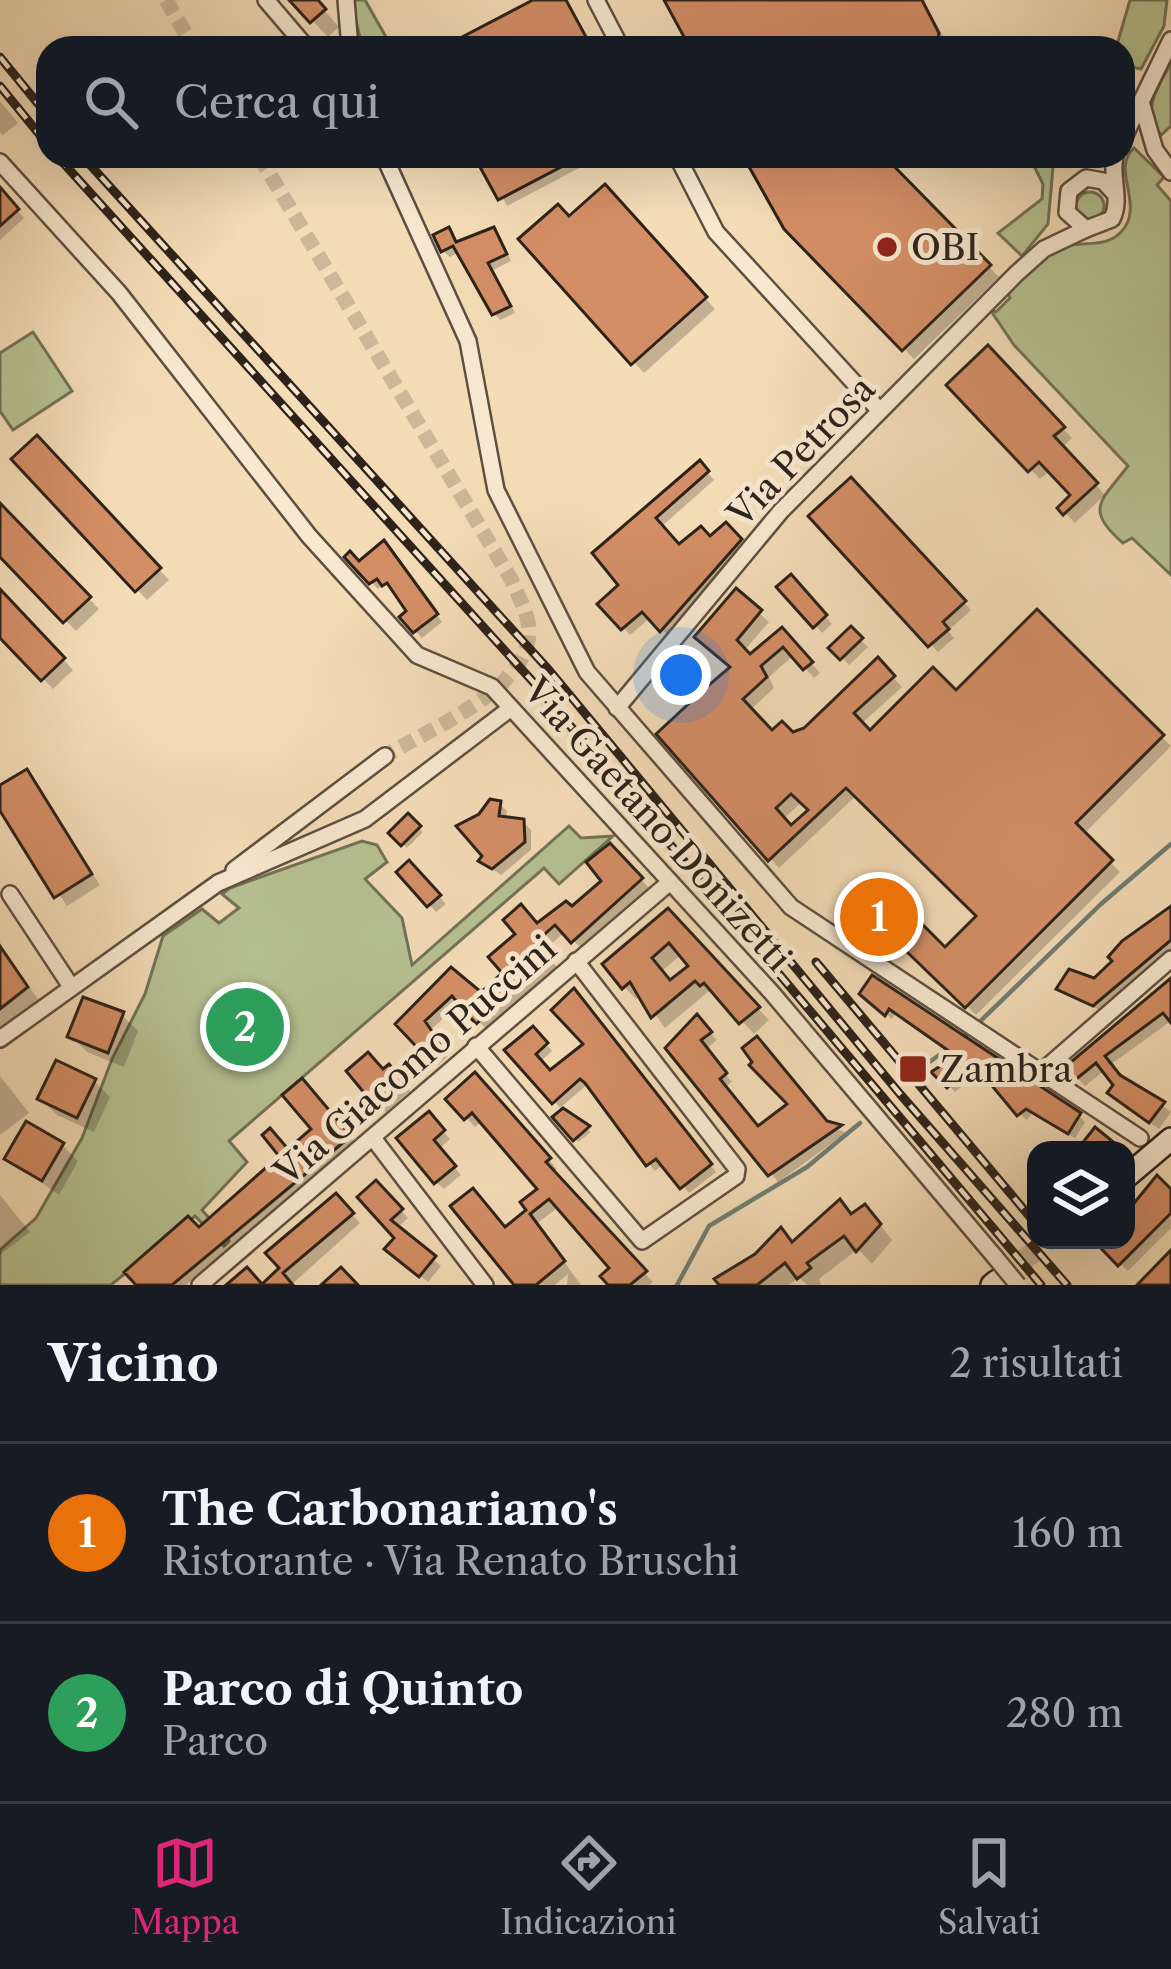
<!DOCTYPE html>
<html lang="it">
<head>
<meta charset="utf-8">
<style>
  body { margin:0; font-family:"Libre Caslon Text",serif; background:#242831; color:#f1f3f6 }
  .controls { position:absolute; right:36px; bottom:36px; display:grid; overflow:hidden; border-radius:24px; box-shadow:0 12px 48px #0002 }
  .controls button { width:108px; height:108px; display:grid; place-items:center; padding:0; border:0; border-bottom:3px solid #363941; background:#171b24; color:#f1f3f6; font:60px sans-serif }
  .you { position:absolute; left:681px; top:675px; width:42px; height:42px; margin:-30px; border:9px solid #fff; border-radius:50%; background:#1a73e8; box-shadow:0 0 0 18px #1a73e833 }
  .badge { display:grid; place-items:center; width:78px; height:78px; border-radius:50%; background:#db2777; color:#fff; font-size:39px; font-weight:700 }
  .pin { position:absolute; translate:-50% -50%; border:6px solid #fff; box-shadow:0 3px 12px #0006 }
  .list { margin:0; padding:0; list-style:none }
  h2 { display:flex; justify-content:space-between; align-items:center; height:156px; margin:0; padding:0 48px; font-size:51px }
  h2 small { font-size:39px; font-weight:400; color:#9ea1a6 }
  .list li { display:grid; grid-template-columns:78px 1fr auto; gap:36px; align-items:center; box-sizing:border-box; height:180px; padding:0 48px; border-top:3px solid #363941 }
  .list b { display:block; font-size:45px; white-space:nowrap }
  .list p { margin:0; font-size:39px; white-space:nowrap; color:#9ea1a6 }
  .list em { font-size:39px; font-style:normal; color:#9ea1a6 }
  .icon { flex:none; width:66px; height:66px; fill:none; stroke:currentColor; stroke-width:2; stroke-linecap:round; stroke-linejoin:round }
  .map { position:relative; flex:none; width:1171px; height:1285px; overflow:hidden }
  .search { position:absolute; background:#171b24; box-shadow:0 12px 48px #0002; left:36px; right:36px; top:36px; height:132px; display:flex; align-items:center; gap:30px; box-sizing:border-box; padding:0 42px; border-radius:36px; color:#9ea1a6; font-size:45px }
  .sheet { height:516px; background:#171b24 }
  nav { display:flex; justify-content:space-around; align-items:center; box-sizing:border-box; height:168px; border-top:3px solid #363941; background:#171b24; font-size:33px; color:#9ea1a6 }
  nav a { display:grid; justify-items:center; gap:6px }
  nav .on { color:#db2777 }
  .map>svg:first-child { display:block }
</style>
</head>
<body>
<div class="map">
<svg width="1171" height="1285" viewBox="0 0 1171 1285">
  <rect width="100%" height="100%" fill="#f4dcb7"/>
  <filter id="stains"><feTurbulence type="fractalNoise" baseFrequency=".00167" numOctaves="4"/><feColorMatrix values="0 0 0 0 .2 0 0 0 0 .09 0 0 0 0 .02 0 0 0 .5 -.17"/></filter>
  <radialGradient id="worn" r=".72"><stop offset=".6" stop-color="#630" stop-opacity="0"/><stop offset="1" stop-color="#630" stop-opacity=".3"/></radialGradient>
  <g fill="#b7c292" stroke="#727256" stroke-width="3">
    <polygon points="351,0 365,0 386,37 375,48 361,42"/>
    <polygon points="1130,0 1167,0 1164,26 1141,69 1123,65 1123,48 1116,48"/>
    <path d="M1171 63V126L1161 135C1140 111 1158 87 1171 63Z"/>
    <path d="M1134 148 1164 177 1157 185 1171 201V575L1132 538 1123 543C1083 509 1102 500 1128 466L1014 345 989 308 996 312 1010 298 1007 291C1023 277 1045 251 1066 246 1088 241 1110 249 1125 227 1142 201 1111 168 1134 148Z"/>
    <polygon points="1029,156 1054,156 1048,224 1022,256 998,233 1042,199 1043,184"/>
    <circle cx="1090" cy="206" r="14"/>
    <polygon points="33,332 72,391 13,430 0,411 0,353"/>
    <polygon points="569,826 581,838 613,836 559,884 544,868 229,1141 247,1162 202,1210 229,1241 224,1246 195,1216 111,1285 0,1285 0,1250 36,1218 82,1138 112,1059 145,994 163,936 202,909 219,923 239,908 222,894 230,888 362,841 377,845 387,862 365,879 402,918 412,965"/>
  </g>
  <g fill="#0003" fill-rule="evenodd">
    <polygon points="293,0 315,0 339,27 328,37"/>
    <polygon points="664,0 922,0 948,45 690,48"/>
    <polygon points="0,101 18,123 3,135 0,132"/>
    <polygon points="481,156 602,156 507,206"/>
    <polygon points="748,156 880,156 999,277 914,359 786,227"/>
    <polygon points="4,196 24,218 0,240 0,200"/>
    <polygon points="615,198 715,309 644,373 522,239"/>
    <polygon points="448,231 458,245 493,231 500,237 511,261 493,270 515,313 500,320 494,313 460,252 450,257 443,251"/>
    <polygon points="988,350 1072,438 1062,448 1105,495 1075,523 1061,508 1075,495 1051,470 1040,479 950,385"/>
    <polygon points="37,439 169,580 147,600 15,459"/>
    <polygon points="700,464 714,480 661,527 679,548 710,540 726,526 747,548 669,637 651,617 630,635 601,604 622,586 596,553"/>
    <polygon points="851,481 971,610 948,631 954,638 938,652 812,517"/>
    <polygon points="0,507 99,609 76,631 0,553"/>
    <polygon points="390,551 442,622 422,638 404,618 411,612 395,590 385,584 378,589 348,557 358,565"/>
    <polygon points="791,578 832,624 822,633 781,587"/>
    <path d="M736 592 769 622 744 651 750 658 791 640 820 673 814 678 794 655 769 677 774 688 750 710 772 734 806 731 878 661 902 687 861 724 871 734 956 694 1037 613 1171 746 1083 835 1120 872 976 1015 849 892 945 951 980 916 857 795 779 868 660 734 733 668ZM802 802 812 811 792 829 783 819Z"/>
    <polygon points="0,593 73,670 53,689 0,634"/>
    <polygon points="851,630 868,647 849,665 833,648"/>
    <polygon points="26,772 100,885 67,906 0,805 0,789"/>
    <polygon points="500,804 507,811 506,820 523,822 531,830 531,850 501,875 490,868"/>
    <polygon points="408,817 423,832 407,848 392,833"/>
    <polygon points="610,847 649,888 581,948 565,932 543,951 557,967 486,1029 462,1003 430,1030 448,1056 438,1065 399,1024 451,971 481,996 506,973 538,926 572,910 606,881"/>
    <polygon points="409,864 446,904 436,912 400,873"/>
    <polygon points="1171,908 1171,951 1101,1011 1059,989 1094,982"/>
    <path d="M668 913 769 1020 754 1034 717 993 709 991 665 1028 641 994 636 999 624 987ZM682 954 692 966 671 983 662 971Z"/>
    <polygon points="0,948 42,1004 0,1037"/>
    <polygon points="873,979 1079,1116 1085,1122 1075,1138 1033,1113 1026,1120 982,1069 955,1092 936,1072 959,1057 896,1013 892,1019 863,994"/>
    <polygon points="1171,982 1171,1021 1110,1065 1171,1112 1159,1129 1119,1100 1117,1085 1105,1070 1085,1086 1077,1078"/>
    <polygon points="580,998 716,1172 689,1193 664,1164 655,1171 649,1164 589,1083 560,1108 509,1051 533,1030 552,1051 540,1062 550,1073 588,1045"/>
    <polygon points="122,1015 138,1031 124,1067 87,1052 71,1036"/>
    <polygon points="704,1026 717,1040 706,1049 732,1082 725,1087 759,1130 828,1125 846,1133 778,1182 669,1048"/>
    <polygon points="389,1068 410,1091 386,1112 350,1071 384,1073"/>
    <polygon points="0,1076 29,1113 0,1135"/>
    <polygon points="94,1081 110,1097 94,1132 57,1115 41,1099"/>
    <polygon points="484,1085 557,1169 553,1173 653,1282 649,1285 612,1285 604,1276 613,1268 560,1206 536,1224 581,1285 567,1285 568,1274 555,1285 517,1285 454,1207 506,1230 530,1210 541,1189 483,1120 475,1127 450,1099"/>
    <polygon points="309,1089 356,1144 186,1285 139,1285 128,1272 199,1231 315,1130"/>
    <polygon points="563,1111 591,1132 578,1142 557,1118"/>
    <polygon points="428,1115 450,1139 439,1149 461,1175 444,1189 436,1182"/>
    <polygon points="62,1145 78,1161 59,1195 8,1159"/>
    <polygon points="376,1184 408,1218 397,1228 441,1266 428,1282 396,1256 398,1237"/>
    <polygon points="1171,1193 1171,1228 1128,1271 1101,1245 1126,1240 1126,1215"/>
    <polygon points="0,1195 30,1232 0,1255"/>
    <polygon points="336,1197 360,1223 291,1285 265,1285 283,1269"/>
    <polygon points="853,1217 878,1222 892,1240 872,1264 858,1249 819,1279 821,1285 807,1285 799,1277 789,1285 723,1285 718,1280"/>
  </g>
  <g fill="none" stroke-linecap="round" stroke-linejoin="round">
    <g stroke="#6f7e74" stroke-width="4.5">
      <polyline points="962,1039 1101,904 1171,844"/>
      <polyline points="918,1070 948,1049"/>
      <polyline points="677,1285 709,1226 807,1167 860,1123"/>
    </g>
  </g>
  <g fill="#d48e66" stroke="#2c2219" stroke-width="3" fill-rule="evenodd">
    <polygon points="289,0 318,0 326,9 310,23"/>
    <polygon points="533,0 566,0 592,48 441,48"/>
    <polygon points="664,0 922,0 939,33 936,48 690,48"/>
    <polygon points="474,156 582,156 498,200"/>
    <polygon points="743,156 884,156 991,265 902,351 784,229"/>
    <polygon points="605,184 707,297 631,365 518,239 558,204 569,216"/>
    <polygon points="0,187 19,209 0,226"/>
    <polygon points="449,227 456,242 494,227 507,254 488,263 511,306 492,315 453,246 441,252 433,235"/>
    <polygon points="988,345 1065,427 1054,436 1098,483 1063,515 1057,508 1070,495 1039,462 1028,472 946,385"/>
    <polygon points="37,435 161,568 135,592 11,459"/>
    <polygon points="700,460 709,471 656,518 679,544 701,526 710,536 726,522 742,539 660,632 642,612 621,630 597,604 618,585 592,553"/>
    <polygon points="851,477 966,601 943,622 949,629 928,647 808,516"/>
    <polygon points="0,503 91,597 63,623 0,557"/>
    <polygon points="384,540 438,614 413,633 399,617 406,611 387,583 382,586 377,579 369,584 344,557 350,551 359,561"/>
    <polygon points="791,574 827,615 813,628 776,587"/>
    <path d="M736 588 762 610 737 640 750 654 782 627 813 662 803 670 783 647 761 666 767 677 743 699 772 730 782 721 793 732 804 728 878 657 895 676 854 713 870 730 933 667 956 690 1037 609 1164 735 1076 823 1113 860 965 1008 845 892 858 879 869 890 878 880 945 947 976 916 846 788 768 861 656 734 697 696 689 689 700 678 708 686 730 667 694 637ZM791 794 808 810 791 825 776 808Z"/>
    <polygon points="0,589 65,658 41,681 0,638"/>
    <polygon points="851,626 863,638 840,660 828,648"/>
    <polygon points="27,769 92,874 54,898 0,811 0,785"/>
    <polygon points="490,799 501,801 499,816 524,819 525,842 492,869 478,861 482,856 456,826 479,814"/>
    <polygon points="408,813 421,826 401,846 388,833"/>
    <polygon points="610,843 643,878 571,943 555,925 537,941 551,957 476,1024 452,996 425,1021 442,1046 428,1059 395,1024 451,967 481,992 502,973 488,957 515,934 503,920 521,904 537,923 566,901 572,906 601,881 586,862"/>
    <polygon points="409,860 441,895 427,907 396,872"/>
    <polygon points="1171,906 1171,940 1093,1006 1056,989 1069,969 1094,978 1112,961 1108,957 1122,941"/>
    <path d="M668 908 760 1007 739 1024 704 983 700 986 695 981 651 1018 630 982 622 989 602 964ZM669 943 688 966 670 980 652 958Z"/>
    <polygon points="0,946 28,987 0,1009"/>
    <polygon points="872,975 1081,1113 1068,1134 1026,1109 1017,1116 974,1064 947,1088 931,1072 956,1056 889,1009 885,1016 859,994"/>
    <polygon points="1171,978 1171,1023 1163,1013 1105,1056 1120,1075 1165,1102 1149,1123 1107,1093 1113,1085 1096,1063 1075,1080 1065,1067"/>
    <polygon points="574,988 712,1164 680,1189 656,1159 646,1166 585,1083 580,1079 552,1104 504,1050 533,1026 548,1043 536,1054 550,1070 583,1044 551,1010"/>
    <polygon points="83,997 124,1012 108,1053 67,1037"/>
    <polygon points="697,1014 712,1032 701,1040 727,1073 720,1079 758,1126 787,1104 749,1065 752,1062 742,1048 757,1036 827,1121 842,1125 768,1176 665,1048"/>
    <polygon points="368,1052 383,1069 389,1064 405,1082 376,1107 346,1071"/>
    <polygon points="56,1060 96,1079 77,1118 37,1099"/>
    <polygon points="475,1072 551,1158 546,1162 647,1271 630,1285 608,1285 600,1276 609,1268 549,1199 530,1214 565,1261 536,1285 514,1285 450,1206 473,1188 505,1227 526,1210 520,1202 537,1189 472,1113 464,1120 445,1099"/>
    <polygon points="302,1078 351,1136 172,1285 136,1285 124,1272 188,1216 199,1227 279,1156 262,1135 270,1128 288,1149 311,1129 282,1095"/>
    <polygon points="563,1108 590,1126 573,1141 552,1117"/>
    <polygon points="429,1111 445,1130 434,1140 456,1166 434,1184 396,1138"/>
    <polygon points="26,1121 64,1143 42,1181 4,1159"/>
    <polygon points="1095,1127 1123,1150 1077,1150"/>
    <polygon points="1157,1175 1171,1189 1171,1213 1118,1266 1093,1240 1126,1240 1126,1213"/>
    <polygon points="376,1180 403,1209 391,1220 436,1256 419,1277 384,1249 394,1238 357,1197"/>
    <polygon points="336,1193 354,1213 283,1273 293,1285 226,1285 247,1267 262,1284 279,1268 265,1253"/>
    <polygon points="840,1199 851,1214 865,1204 881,1224 856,1252 844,1236 807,1263 811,1268 797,1279 785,1263 757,1285 719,1285 714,1279 755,1254 781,1227 792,1242"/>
    <polygon points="1171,1250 1171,1285 1137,1285"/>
    <polygon points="341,1267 358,1285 321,1285"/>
  </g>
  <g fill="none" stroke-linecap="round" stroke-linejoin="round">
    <g stroke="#ccb797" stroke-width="15" stroke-dasharray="15 8" stroke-linecap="butt">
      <polyline points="166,0 194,48"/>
      <path d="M259 156 511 579C518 596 529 614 529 632 528 690 429 729 385 756"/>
    </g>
    <polyline stroke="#ccb797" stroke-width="21" stroke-dasharray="21 10" stroke-linecap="butt" points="997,1281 1049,1240"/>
    <g stroke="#5e5040" stroke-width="20">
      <g id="street">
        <polyline points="266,0 307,48"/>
        <polyline points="346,0 350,48"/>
        <polyline points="596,0 621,48"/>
        <polyline points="1142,105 1155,150 1171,172"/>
        <polyline points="1123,139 1171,40"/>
        <polyline points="384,156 468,341 496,490 587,672 791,907 1140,1138"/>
        <polyline points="677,156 716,232 880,411"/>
        <path d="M1115 156C1110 178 1122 199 1112 219L1086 229 1067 212 1069 191 1086 178 1103 181 1116 195"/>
        <polyline points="0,162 119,293 309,536 417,655 492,687 772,993 995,1257"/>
        <polyline points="617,708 781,511 1016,274 1044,249 1086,229"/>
        <polyline points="234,870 385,756"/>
        <polyline points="10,894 70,985"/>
        <polyline points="0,1039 218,883 365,819 511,708"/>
        <polyline points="476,1046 642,1241 736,1176 737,1169 576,961"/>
        <polyline points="1039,1074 1171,959"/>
        <polyline points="373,1138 485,1285"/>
        <polyline points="200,1285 670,882"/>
      </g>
    </g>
    <g stroke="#2c2219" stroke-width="26">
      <g id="secondary">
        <polyline points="1126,1177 1171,1139"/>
        <polyline points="992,1285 997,1281"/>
      </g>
    </g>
    <use href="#street" stroke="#f8e8d0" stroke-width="15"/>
    <use href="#secondary" stroke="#f8e8d0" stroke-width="21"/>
    <g stroke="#2c2219" stroke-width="9">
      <g id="rail">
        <polyline points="0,57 48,116"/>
        <polyline points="0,86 48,145"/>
        <polyline points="57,156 535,684 1041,1285"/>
        <polyline points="82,156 549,670 900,1094 1067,1285"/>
        <polyline points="816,962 1036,1224"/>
      </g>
    </g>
    <use href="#rail" stroke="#f8e8d0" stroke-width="4.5" stroke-dasharray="14" stroke-linecap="butt"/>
    <g stroke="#5e5040" stroke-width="20" stroke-linecap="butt">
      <polyline id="street-bridge" points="995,1257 1018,1285"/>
    </g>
    <use href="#street-bridge" stroke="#f8e8d0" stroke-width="15"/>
  </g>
  <g fill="#8f2418" stroke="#f8e8d0" stroke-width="4.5">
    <circle cx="887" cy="247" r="12"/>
    <rect x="898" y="1054" width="30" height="30" rx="6"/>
  </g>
  <g text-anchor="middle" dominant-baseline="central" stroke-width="10" stroke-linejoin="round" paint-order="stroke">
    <g font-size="36" fill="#2c2219" stroke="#f8e8d0" text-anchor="start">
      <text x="911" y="247">OBI</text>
      <text x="940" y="1069">Zambra</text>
    </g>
    <g font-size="36" fill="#2c2219" stroke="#f8e8d0">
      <text transform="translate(801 451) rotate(-46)">Via Petrosa</text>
      <text transform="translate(658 824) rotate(48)">Via Gaetano Donizetti</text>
      <text transform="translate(415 1060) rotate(-41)">Via Giacomo Puccini</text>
    </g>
  </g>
  <rect width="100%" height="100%" filter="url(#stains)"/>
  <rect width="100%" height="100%" fill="url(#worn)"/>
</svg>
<div class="controls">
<button><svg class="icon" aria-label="layers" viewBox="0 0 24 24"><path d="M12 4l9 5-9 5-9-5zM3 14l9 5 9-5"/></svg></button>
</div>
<div class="you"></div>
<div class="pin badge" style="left:879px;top:917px;background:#e8710a">1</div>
<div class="pin badge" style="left:245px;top:1027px;background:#2e9e5b">2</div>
<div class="search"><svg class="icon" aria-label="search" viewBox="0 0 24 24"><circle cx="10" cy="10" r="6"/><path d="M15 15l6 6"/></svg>Cerca qui</div>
</div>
<section class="sheet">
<h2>Vicino<small>2 risultati</small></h2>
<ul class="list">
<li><span class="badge" style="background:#e8710a">1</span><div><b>The Carbonariano's</b><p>Ristorante · Via Renato Bruschi</p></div><em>160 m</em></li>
<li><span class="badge" style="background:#2e9e5b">2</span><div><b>Parco di Quinto</b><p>Parco</p></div><em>280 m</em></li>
</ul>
</section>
<nav>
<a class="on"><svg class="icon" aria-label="map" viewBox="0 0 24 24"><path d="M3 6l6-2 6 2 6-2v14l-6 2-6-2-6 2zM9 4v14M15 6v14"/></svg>Mappa</a>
<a><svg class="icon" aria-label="directions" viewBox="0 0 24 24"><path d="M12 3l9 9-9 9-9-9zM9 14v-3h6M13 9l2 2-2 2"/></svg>Indicazioni</a>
<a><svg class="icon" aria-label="saved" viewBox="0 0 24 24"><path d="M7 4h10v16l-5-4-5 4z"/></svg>Salvati</a>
</nav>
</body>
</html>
